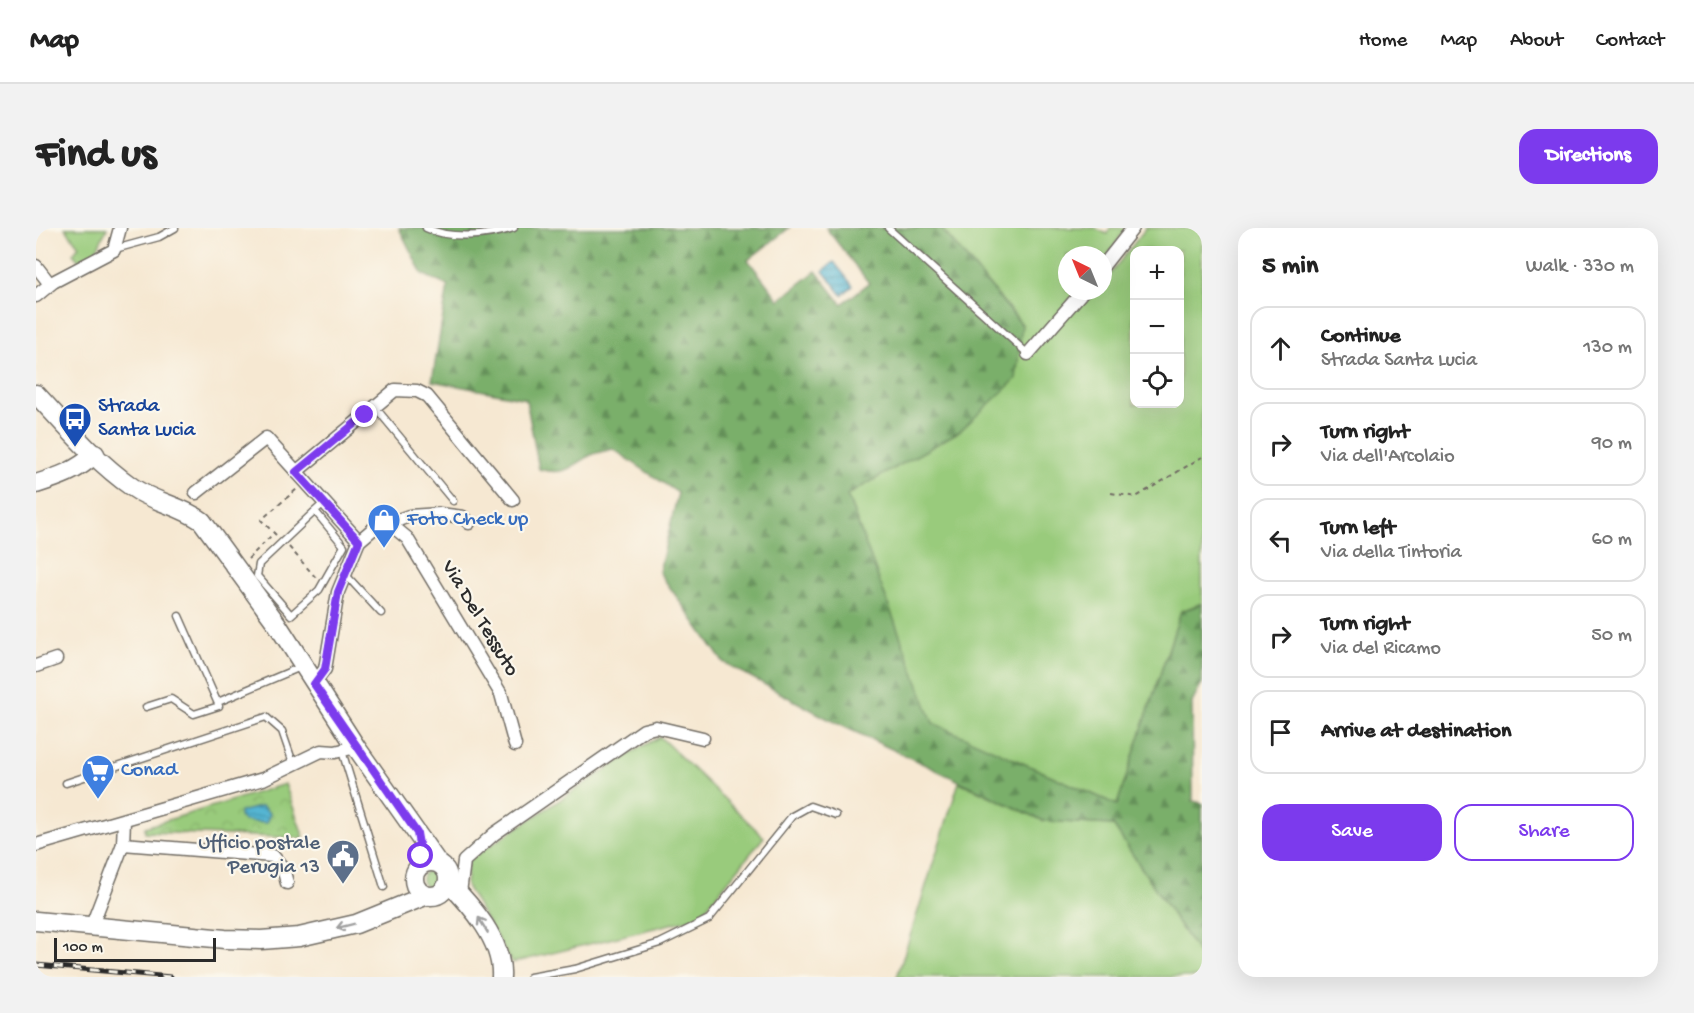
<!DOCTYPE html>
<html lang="en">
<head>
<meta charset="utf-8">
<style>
  body { margin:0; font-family:"Gochi Hand",sans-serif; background:#f2f2f2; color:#222 }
  .controls { position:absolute; right:18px; top:18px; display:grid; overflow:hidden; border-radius:12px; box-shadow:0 6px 24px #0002 }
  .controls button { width:54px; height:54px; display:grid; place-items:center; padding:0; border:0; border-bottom:2px solid #e0e0e0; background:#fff; color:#222; font:30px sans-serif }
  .compass { position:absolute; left:1022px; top:18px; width:54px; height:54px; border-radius:50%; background:#fff; box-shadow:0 6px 24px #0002; rotate:317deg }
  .scale { position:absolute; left:18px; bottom:15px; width:162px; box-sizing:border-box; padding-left:6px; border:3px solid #2b2b2b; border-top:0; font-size:16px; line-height:21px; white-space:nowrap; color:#2b2b2b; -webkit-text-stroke:4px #fbf7ec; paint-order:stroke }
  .stop { position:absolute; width:18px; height:18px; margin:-14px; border:4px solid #7c3aed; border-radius:50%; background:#fff }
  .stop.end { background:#7c3aed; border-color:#fff; box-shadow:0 2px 6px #0008 }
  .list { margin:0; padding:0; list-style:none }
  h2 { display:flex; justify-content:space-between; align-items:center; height:78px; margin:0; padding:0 24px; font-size:26px }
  h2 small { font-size:20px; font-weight:400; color:#767676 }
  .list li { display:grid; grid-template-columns:39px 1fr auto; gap:18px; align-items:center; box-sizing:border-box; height:84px; margin:0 12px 12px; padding:0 12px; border:2px solid #e0e0e0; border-radius:18px }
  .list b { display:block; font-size:22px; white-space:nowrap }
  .list p { margin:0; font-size:20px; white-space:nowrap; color:#767676 }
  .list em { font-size:20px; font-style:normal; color:#767676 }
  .actions { display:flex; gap:12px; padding:18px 24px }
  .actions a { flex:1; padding:14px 0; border:2px solid #7c3aed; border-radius:18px; text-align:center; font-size:21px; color:#7c3aed }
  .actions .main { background:#7c3aed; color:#fff }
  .icon { flex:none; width:33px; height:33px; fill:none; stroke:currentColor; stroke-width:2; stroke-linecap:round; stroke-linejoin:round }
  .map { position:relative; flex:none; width:1166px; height:749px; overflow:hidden; border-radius:18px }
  header { display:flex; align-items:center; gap:36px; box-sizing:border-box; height:84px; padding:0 30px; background:#fff; border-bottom:2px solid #e0e0e0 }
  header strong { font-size:28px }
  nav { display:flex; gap:33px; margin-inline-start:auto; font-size:21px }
  .intro { display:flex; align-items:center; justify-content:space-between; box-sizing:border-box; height:144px; padding:0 36px }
  h1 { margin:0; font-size:42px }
  .button { padding:15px 27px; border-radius:18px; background:#7c3aed; color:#fff; font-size:21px; font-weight:700 }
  main { display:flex; gap:36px; padding:0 36px }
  aside { flex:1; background:#fff; border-radius:18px; box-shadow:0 6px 24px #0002 }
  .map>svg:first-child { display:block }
</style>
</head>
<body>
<header>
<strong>Map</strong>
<nav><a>Home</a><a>Map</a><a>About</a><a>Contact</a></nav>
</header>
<div class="intro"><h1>Find us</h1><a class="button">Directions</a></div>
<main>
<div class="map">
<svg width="1166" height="749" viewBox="0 0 1166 749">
  <defs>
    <pattern id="forest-firs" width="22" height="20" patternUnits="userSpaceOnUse" patternTransform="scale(1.5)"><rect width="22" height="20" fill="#7aaf6b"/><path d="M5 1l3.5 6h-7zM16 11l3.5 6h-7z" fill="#648f58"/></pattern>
    <pattern id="park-crowns" width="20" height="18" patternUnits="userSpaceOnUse" patternTransform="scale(1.5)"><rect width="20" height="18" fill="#99cb7b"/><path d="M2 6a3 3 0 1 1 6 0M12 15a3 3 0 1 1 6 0" fill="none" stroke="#84ae6a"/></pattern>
    <pattern id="water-rules" width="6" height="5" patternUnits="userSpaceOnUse" patternTransform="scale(1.5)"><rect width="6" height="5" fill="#54b6d3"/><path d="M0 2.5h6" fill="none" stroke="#4694ab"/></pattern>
  </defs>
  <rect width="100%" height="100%" fill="#fbf7ec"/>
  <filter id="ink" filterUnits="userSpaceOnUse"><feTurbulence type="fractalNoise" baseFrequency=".0167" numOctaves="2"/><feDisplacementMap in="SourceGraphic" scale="12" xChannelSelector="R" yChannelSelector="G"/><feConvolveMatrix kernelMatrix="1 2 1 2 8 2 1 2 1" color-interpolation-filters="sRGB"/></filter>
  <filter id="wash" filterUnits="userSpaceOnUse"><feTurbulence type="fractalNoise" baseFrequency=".008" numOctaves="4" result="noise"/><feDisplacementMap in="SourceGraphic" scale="24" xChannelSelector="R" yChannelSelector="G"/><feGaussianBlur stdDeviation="1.35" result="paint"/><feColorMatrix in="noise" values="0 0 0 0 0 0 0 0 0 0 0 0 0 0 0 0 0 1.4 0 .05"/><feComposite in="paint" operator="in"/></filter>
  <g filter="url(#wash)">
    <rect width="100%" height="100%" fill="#f6e8d2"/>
    <g fill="#99cb7b" stroke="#627b53" stroke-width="1.5" fill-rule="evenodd">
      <polygon points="29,0 71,0 60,23 43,33 37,26 43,18"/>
      <path d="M905 0H1059L1071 6 1074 0H1090L1067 35V27H1031V63H1056L1057 66 1060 63H1067V55L1110 0H1166V375L1145 383 1081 577 896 495 811 267 924 203 986 96ZM1098 22H1144V176H1098Z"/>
      <polygon points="624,509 728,609 663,689 476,735 430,658 432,632 605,519"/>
      <polygon points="923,554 1008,593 1077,597 1166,731 1166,749 861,749"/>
      <circle cx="395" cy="651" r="9"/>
    </g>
    <path fill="url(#forest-firs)" stroke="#526d4b" stroke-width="1.5" d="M363 0H753L712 32 743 72 780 43 806 76 833 55 790 0H905L986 97 980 151 924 203 811 267 897 495 1081 577 1145 383 1166 376V455L1156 475 1157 573 1166 575V731L1077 597 1008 593 794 492 687 434 623 344 642 265 577 221C570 223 560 224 553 228 534 240 528 248 503 241L490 171 396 153 412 58 386 46Z"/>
    <polygon fill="url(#park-crowns)" stroke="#627b53" stroke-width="1.5" points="249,556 268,610 109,604 109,599"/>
    <g fill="url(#water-rules)" stroke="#40707f" stroke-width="1.5">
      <polygon points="798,34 817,58 806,67 787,43"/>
      <polygon points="226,578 234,586 230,595 208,593 203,589 204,584"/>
    </g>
  </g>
  <g filter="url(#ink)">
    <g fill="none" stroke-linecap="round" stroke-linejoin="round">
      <g stroke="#726d65" stroke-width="9">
        <g id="lane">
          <path d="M390 0C415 12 452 8 478 0"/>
          <polyline points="852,0 992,126"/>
          <polyline points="79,21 123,9 139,0"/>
          <polyline points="339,179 417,273"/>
          <polyline points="279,283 308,318 283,362 255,387 221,348 223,336 279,283 288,275"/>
          <polyline points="309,346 345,385"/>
          <polyline points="182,474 267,438"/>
          <polyline points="110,479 135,471 158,486 183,478 143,388"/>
          <polyline points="306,523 348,659"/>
          <polyline points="30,555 230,489 246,503 257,535"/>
          <polyline points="494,749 539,741 624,715 673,691 756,588 774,578 800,587"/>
        </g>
      </g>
      <g stroke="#726d65" stroke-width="15">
        <g id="street">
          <polyline points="0,38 14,56"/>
          <polyline points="1067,38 1097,0"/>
          <polyline points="0,68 17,54 78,22 84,0"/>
          <polyline points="992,126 1047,63"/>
          <polyline points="260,244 359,162 381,163 391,168 477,272"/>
          <polyline points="160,265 230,210 323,313"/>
          <polyline points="354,296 371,310 465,466 479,517"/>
          <polyline points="0,438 20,431"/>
          <polyline points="278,456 289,441 302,364 323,313 337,301 373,288 404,286 427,289 433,295"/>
          <polyline points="87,616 237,628 247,640 251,655"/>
          <polyline points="0,617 227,551 285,523 299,524 320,519"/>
          <polyline points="424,665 428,633 458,606 608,502 620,499 667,510"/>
          <polyline points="56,697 87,616 88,593"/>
        </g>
      </g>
      <g stroke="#726d65" stroke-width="21">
        <g id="secondary">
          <path d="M0 166C30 198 60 234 96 259 117 274 144 277 166 293L241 396 320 519 401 634"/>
          <path d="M0 256C22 249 41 243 59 226"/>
          <circle cx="395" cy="651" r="17"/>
          <path d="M412 654C436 678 467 713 465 749"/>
          <polyline points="0,693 189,711 225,712 263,709 320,696 389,668"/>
        </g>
      </g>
      <g stroke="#726d65" stroke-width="2" stroke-dasharray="4.5 4.5" stroke-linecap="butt">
        <polyline points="1075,265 1100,269 1166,229"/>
        <polyline points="240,307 225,292 261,261"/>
        <polyline points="253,319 281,351"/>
        <polyline points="212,331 238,305"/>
      </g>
      <use href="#lane" stroke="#fff" stroke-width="6"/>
      <use href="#street" stroke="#fff" stroke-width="12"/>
      <use href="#secondary" stroke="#fff" stroke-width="18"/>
      <g stroke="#2b2b2b" stroke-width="5">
        <polyline id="rail" points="0,737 135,749"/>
      </g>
      <use href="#rail" stroke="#fbf7ec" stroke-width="3" stroke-dasharray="9" stroke-linecap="butt"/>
    </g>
    <defs><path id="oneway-shaft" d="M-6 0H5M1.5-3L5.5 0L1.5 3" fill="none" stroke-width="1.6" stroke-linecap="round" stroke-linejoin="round" transform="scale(1.5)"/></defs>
    <g stroke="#a0a0a0">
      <use href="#oneway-shaft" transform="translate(447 697) rotate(-121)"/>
      <use href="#oneway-shaft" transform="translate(309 698) rotate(166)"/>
    </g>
  </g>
  <g fill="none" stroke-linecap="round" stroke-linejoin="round" filter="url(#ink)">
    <polyline stroke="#7c3aed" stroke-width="8" points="329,187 260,244 323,313 302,364 289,441 278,456 381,605 385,628"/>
  </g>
  <defs>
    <g id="bus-pin" transform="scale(1.725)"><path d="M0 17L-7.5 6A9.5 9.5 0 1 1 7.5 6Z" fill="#1a4fb4" stroke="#fbf7ec"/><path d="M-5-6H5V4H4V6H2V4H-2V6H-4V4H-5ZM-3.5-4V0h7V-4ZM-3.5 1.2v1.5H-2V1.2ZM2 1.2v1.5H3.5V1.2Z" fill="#fff"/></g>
    <g id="shop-pin" transform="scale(1.725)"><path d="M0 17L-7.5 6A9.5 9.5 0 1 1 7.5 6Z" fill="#3f7fe0" stroke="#fbf7ec"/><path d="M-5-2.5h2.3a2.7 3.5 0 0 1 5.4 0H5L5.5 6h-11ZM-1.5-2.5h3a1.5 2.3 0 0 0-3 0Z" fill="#fff"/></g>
    <g id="supermarket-pin" transform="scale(1.725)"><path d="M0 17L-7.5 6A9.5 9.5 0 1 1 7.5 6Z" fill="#3f7fe0" stroke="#fbf7ec"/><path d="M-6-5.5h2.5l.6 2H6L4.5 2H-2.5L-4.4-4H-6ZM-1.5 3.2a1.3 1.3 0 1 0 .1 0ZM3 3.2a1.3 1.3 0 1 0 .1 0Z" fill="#fff"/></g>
    <g id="civic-pin" transform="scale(1.725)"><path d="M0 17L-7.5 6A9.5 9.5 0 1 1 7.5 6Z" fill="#5c6f8a" stroke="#fbf7ec"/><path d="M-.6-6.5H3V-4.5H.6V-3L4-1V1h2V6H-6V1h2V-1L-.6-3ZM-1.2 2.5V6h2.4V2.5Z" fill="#fff"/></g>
  </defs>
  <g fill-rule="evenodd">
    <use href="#bus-pin" x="39" y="191"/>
    <use href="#shop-pin" x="348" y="292"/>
    <use href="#supermarket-pin" x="62" y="543"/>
    <use href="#civic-pin" x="307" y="628"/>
  </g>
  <g text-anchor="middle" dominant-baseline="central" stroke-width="4.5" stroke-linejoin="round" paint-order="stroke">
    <g font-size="21" fill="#164399" stroke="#fbf7ec" text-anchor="start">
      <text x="62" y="179">Strada<tspan x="62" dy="24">Santa Lucia</tspan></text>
    </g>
    <g font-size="21" fill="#366cbe" stroke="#fbf7ec" text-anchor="start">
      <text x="371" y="292">Foto Check up</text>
      <text x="85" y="543">Conad</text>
    </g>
    <g font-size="21" fill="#2b2b2b" stroke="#fbf7ec">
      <text transform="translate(443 391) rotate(59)">Via Del Tessuto</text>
    </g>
    <g font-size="21" fill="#4e5e75" stroke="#fbf7ec" text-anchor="end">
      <text x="284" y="616">Ufficio postale<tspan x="284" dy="24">Perugia 13</tspan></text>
    </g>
  </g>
</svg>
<div class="controls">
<button>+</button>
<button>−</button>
<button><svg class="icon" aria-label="locate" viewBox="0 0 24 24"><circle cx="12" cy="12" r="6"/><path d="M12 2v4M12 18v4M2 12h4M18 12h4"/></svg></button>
</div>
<svg class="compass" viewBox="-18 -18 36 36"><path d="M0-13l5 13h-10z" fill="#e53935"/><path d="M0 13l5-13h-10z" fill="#767676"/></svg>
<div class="scale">100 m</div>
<div class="stop" style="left:385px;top:628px"></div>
<div class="stop end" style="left:329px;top:187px"></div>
</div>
<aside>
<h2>5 min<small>Walk · 330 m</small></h2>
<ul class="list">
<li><svg class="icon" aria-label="ahead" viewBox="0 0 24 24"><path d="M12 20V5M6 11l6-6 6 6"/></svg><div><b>Continue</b><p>Strada Santa Lucia</p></div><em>130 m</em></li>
<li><svg class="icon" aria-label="right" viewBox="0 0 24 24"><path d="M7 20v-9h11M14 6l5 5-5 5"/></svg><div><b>Turn right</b><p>Via dell'Arcolaio</p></div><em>90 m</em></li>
<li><svg class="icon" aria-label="left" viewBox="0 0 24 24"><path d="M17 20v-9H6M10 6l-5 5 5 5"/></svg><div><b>Turn left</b><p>Via della Tintoria</p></div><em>60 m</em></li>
<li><svg class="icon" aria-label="right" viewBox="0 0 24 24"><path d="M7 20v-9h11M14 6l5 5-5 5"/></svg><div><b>Turn right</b><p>Via del Ricamo</p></div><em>50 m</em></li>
<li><svg class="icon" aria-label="arrive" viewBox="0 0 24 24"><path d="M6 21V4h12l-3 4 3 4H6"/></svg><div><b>Arrive at destination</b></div></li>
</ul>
<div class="actions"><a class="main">Save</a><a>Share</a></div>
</aside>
</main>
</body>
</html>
